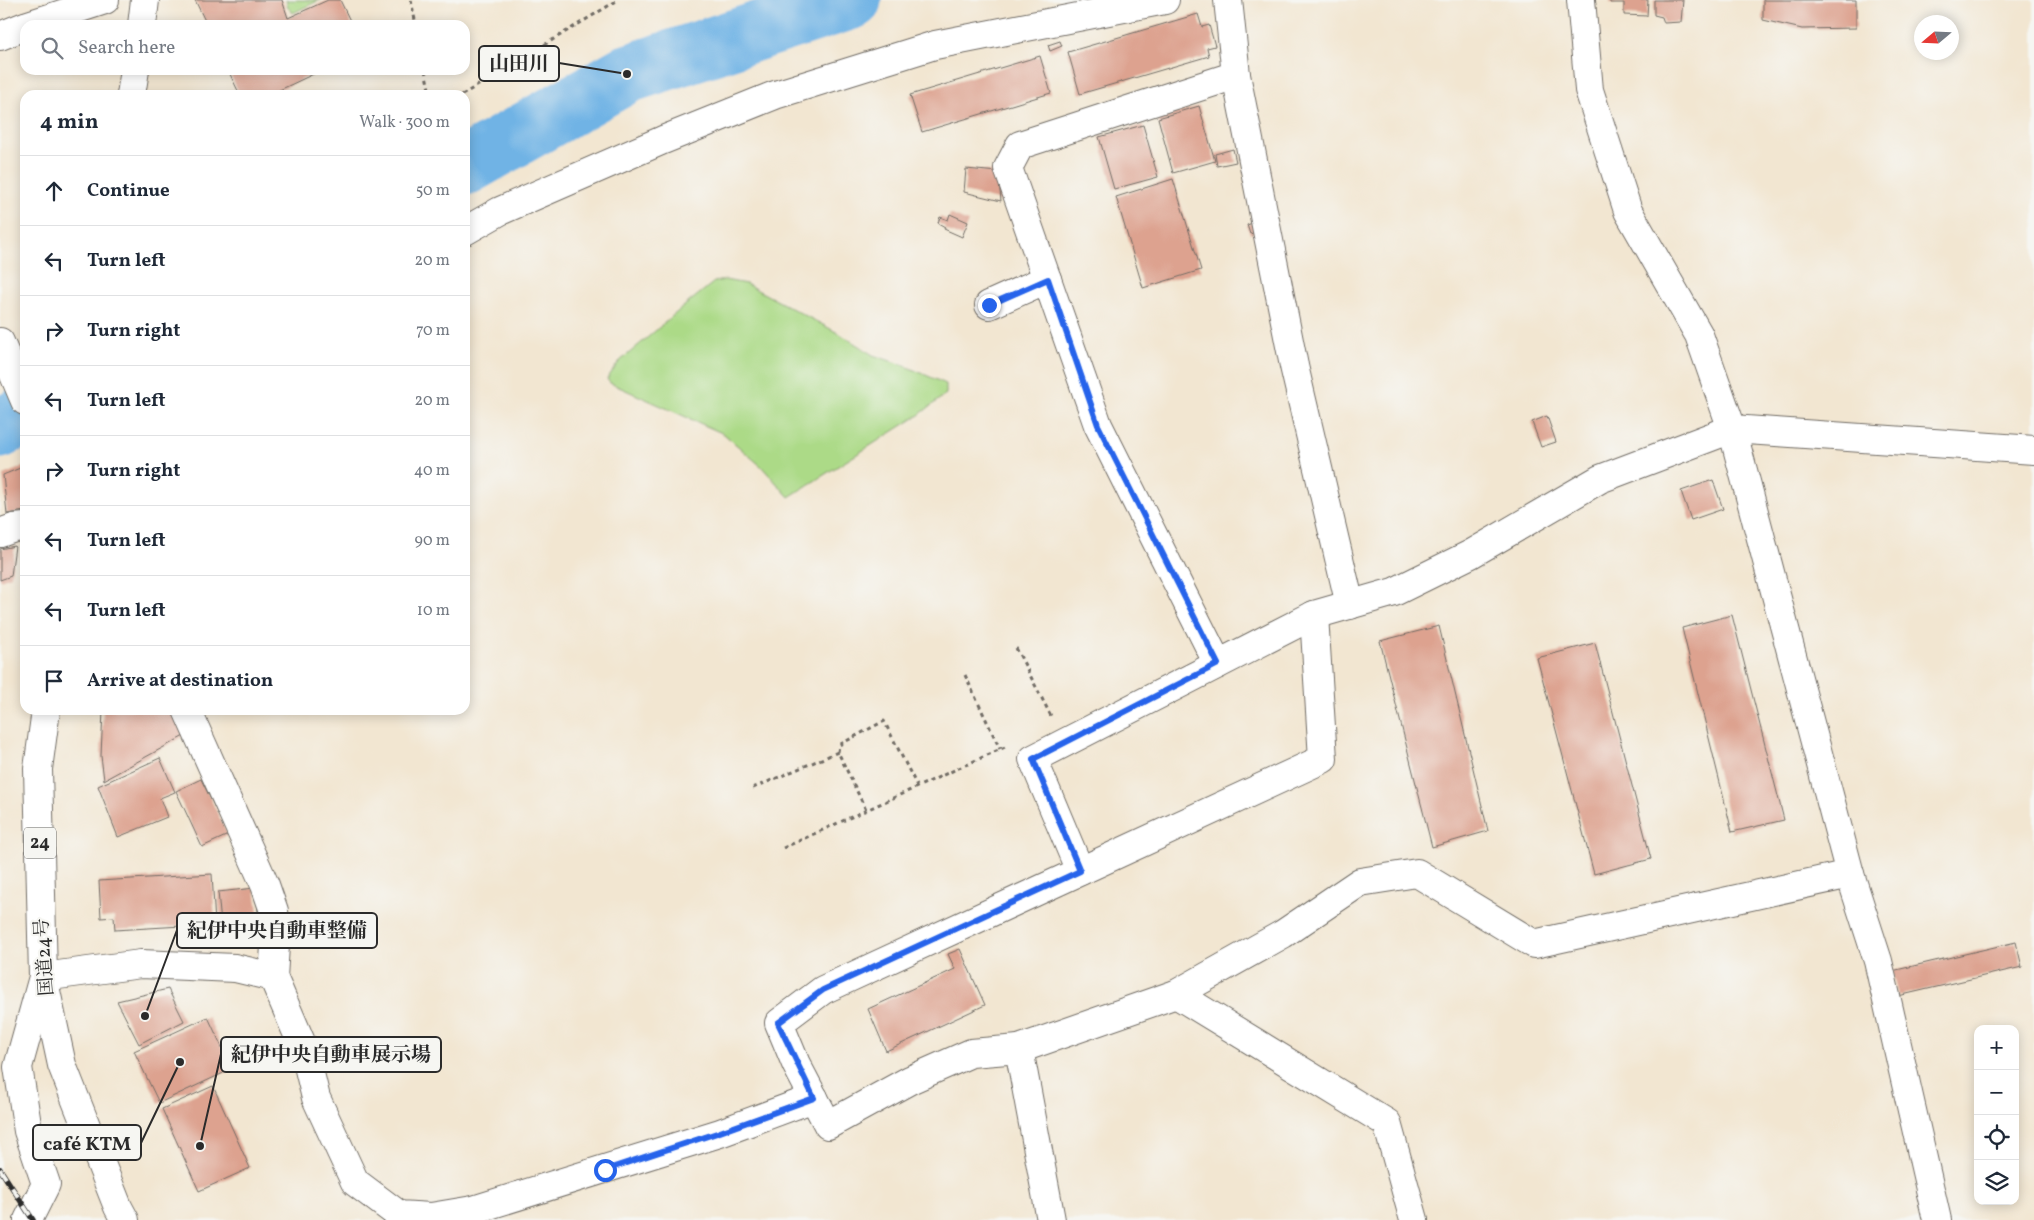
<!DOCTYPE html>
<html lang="en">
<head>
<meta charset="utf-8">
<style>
  body { margin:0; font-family:Vollkorn,"Noto Serif JP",serif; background:#f2f2f3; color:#1f2937 }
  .controls { position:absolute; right:15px; bottom:15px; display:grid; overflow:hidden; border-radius:10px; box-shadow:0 2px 12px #0003 }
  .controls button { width:45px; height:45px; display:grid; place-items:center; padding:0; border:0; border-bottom:1px solid #e0e1e3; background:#fff; color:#1f2937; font:25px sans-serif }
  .compass { position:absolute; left:1914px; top:15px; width:45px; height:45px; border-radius:50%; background:#fff; box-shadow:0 2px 12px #0003; rotate:251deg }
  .stop { position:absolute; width:15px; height:15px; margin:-11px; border:4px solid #2563eb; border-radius:50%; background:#fff }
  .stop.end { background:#2563eb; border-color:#fff; box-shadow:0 1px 5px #0008 }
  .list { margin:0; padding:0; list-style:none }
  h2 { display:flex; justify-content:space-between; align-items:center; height:65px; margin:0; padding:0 20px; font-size:21px }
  h2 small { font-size:16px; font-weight:400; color:#747a83 }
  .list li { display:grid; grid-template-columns:32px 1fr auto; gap:15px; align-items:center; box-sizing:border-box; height:70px; padding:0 20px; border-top:1px solid #e0e1e3 }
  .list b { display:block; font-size:19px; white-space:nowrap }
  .list em { font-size:16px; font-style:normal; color:#747a83 }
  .icon { flex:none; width:28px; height:28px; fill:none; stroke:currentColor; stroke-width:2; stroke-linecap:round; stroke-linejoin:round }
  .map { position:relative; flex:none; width:2034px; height:1220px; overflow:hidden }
  .search { position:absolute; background:#fff; box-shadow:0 2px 12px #0003; left:20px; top:20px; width:450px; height:55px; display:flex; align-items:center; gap:12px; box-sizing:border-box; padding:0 18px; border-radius:15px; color:#747a83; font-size:19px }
  .panel { position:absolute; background:#fff; box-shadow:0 2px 12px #0003; left:20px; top:90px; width:450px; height:625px; border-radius:15px }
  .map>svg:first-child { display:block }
</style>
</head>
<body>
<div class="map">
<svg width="2034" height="1220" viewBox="0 0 2034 1220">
  <rect width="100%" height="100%" fill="#f6f6f2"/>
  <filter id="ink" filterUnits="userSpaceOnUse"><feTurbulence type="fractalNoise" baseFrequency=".02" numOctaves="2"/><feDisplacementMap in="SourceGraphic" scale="10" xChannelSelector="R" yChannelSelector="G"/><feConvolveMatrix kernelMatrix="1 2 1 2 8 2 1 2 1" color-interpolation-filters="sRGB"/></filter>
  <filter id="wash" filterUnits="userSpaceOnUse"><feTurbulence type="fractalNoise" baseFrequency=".0096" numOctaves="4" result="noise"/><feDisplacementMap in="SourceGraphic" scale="20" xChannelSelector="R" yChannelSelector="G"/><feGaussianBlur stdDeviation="1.12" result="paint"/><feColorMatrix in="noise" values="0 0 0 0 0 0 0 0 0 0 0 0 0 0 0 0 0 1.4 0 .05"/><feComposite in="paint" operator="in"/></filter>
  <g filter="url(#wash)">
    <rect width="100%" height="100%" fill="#f2e6d1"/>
    <g fill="#acda87" stroke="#6c8259">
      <polygon points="286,0 320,0 293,13 288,8"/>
      <polygon points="725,280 746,284 840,334 873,355 903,365 946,384 946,394 919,415 789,497 761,466 724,434 610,383 607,379 619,362 683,307 714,282"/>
    </g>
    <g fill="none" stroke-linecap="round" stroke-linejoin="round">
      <g stroke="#70b3e5" stroke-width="59">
        <polyline points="465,166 627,74 852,0"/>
        <polyline points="0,429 25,414"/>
      </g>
    </g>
    <g id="blocks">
      <g fill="#dda28f">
        <polygon points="195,0 282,0 288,18 328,0 340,0 352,25 207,25"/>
        <polygon points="1610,0 1648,0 1647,16 1624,15 1624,3 1610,3"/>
        <polygon points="1654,0 1683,0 1681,22 1664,23 1662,17 1654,15"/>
        <polygon points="1763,0 1856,0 1856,28 1802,29 1763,20"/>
        <polygon points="1198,14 1202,27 1209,25 1215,46 1207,48 1209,56 1080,94 1068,52"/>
        <polygon points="1060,41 1062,46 1050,51 1048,45"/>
        <polygon points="1040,56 1051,93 922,132 910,95"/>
        <polygon points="228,70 322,70 269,95 240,95"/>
        <polygon points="1199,106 1215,161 1173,173 1158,118"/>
        <polygon points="1143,125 1158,177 1114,189 1099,137"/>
        <polygon points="1233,149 1236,162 1217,166 1215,154"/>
        <polygon points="966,169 998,172 1001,201 964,192"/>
        <polygon points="1173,179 1201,270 1143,288 1116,197"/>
        <polygon points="950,214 968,222 962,237 944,229 945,227 938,223 940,217 948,220"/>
        <polygon points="1255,222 1258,231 1250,234 1247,225"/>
        <polygon points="1547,416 1556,442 1541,447 1532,422"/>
        <polygon points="25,466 25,511 7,514 3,475"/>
        <polygon points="1713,480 1723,509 1691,520 1681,491"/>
        <polygon points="15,546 11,576 0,580 0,549"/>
        <polygon points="1732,615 1784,820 1732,832 1682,628"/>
        <polygon points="1439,626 1488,831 1432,847 1380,641"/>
        <polygon points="1595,643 1651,859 1594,874 1537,658"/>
        <polygon points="103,710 173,710 184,736 104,780 101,756"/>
        <polygon points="160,758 175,792 160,798 167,817 118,837 98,786"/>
        <polygon points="201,779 228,835 202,847 176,791"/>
        <polygon points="212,874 215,924 115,930 114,917 101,918 99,881"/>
        <polygon points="255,888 259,919 221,924 218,892"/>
        <polygon points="2016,942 2022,967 1898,996 1892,971"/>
        <polygon points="960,949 985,1005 886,1051 868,1009 955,969 948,954"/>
        <polygon points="168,989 184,1021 139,1044 117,1001"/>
        <polygon points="208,1017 232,1069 159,1103 134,1051"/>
        <polygon points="213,1086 250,1168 199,1191 162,1109"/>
      </g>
    </g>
  </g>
  <g filter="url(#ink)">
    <use href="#blocks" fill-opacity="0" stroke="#716c65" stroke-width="1"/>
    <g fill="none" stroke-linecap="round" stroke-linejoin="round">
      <g stroke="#716c65" stroke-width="30">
        <g id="minor">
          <polyline points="1228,0 1236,75 1294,366 1350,605"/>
          <polyline points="1581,0 1589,90 1628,211 1699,335 1732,429 1850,874 1878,961 1937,1220"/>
          <polyline points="28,25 105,0"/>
          <polyline points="0,36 25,26"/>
          <polyline points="465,231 500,211 663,140 775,95 935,45 1165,0"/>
          <polyline points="989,305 1047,279"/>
          <polyline points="0,342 25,401"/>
          <polyline points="0,533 14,528 25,527"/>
          <polyline points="1218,664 1098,425 1008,168 1020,145 1236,75"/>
          <polyline points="187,710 265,885 274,911 276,930 273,977"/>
          <polyline points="1080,871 1033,759 1314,615"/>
          <polyline points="1850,874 1534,944 1417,873 1360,882 1283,934 1176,994 1019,1049 971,1053 910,1080 828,1125 796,1064 779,1023 823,990 1323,759 1314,615 1394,592 1471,554 1600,479 1732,429 2034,450"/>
          <polyline points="1176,994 1387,1123 1414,1220"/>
          <polyline points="1019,1049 1051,1220"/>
          <polyline points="28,1220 46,1184 28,1131 18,1067 43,977 141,964 235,968 273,977 304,1049 316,1098 355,1182 399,1215 431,1217 473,1210 720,1133 814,1098"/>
        </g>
      </g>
      <g stroke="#716c65" stroke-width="30">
        <g id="highway">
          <polyline points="142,25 145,0"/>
          <polyline points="131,95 135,70"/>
          <polyline points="46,710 38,769 43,977 62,1065 118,1207 125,1220"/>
        </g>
      </g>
      <g stroke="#716c65" stroke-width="3" stroke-dasharray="4 4" stroke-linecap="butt">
        <polyline points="411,0 416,25"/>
        <polyline points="425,70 430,94 436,95"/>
        <polyline points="462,95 618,0"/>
        <polyline points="1016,648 1051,716"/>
        <polyline points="965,675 1000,749"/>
        <polyline points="838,752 839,745 884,721 917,786"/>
        <polyline points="753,788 838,752 866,810"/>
        <polyline points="783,848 1005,747"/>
      </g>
      <use href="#minor" stroke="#fff" stroke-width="28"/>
      <use href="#highway" stroke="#fff" stroke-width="28"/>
      <g stroke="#2b2b2b" stroke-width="5.5">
        <polyline id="rail" points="0,1169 33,1220"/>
      </g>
      <use href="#rail" stroke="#f6f6f2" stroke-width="4" stroke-dasharray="11" stroke-linecap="butt"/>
    </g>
  </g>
  <g fill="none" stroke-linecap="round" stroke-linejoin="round" filter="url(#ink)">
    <polyline stroke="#2563eb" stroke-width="6" points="605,1170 720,1132 814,1098 778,1023 823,990 1080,871 1033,759 1218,664 1098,425 1048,279 989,305"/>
  </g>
  <g text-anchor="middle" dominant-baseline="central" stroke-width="4.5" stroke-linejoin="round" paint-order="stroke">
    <rect fill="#f6f6f2" stroke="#686867" stroke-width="1" x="24" y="827.5" width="32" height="31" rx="4"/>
    <g font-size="18" font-weight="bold" fill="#2b2b2b">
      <text x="40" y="843">24</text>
    </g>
    <g font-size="19" fill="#2b2b2b" stroke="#f6f6f2">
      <text transform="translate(45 957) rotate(-94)">国道24号</text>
    </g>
  </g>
  <path fill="none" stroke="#2b2b2b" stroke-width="2" d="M627 74L559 63M145 1016L177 930M200 1146L221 1054M180 1062L141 1143"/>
  <g fill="#2b2b2b" stroke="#f6f6f2" stroke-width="2">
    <circle cx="627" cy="74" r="5"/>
    <circle cx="145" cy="1016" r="5"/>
    <circle cx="200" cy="1146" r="5"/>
    <circle cx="180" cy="1062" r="5"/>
  </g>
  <g fill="#f6f6f2" stroke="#2b2b2b" stroke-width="2">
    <rect x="479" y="46" width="80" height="35" rx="5"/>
    <rect x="177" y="913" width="200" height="35" rx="5"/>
    <rect x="221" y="1037" width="220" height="35" rx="5"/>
    <rect x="33" y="1125" width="108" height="35" rx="5"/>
  </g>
  <g font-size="20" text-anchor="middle" font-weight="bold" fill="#2b2b2b">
    <text x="519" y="70">山田川</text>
    <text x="277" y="937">紀伊中央自動車整備</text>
    <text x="331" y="1061">紀伊中央自動車展示場</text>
    <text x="87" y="1150">café KTM</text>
  </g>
</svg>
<div class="controls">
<button>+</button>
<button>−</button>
<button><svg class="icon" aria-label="locate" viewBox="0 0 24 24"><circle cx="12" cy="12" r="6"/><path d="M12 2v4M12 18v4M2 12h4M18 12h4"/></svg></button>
<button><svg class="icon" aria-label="layers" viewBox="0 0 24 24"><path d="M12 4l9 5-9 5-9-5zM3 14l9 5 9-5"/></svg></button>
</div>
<svg class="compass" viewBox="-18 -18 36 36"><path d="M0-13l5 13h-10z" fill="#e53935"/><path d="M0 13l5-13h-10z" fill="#747a83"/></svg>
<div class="stop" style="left:605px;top:1170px"></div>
<div class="stop end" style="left:989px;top:305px"></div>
<div class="search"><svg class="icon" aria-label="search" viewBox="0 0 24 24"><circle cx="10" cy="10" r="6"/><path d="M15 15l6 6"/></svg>Search here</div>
<section class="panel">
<h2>4 min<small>Walk · 300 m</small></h2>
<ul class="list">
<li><svg class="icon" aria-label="ahead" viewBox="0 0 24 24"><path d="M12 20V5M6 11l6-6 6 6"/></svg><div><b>Continue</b></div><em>50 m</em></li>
<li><svg class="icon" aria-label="left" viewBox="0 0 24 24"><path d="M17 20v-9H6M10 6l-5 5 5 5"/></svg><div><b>Turn left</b></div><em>20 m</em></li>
<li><svg class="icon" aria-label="right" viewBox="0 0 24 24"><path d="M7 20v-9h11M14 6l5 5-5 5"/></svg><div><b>Turn right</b></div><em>70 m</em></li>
<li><svg class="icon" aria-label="left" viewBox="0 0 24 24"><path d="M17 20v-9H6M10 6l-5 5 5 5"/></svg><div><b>Turn left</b></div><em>20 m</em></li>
<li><svg class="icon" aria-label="right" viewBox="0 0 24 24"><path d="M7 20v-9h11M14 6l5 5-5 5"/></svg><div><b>Turn right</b></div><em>40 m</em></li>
<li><svg class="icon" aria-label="left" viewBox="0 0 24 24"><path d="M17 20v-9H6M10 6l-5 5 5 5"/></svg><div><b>Turn left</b></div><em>90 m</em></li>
<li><svg class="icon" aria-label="left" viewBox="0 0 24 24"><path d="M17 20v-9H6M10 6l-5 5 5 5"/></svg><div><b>Turn left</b></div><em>10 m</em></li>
<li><svg class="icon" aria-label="arrive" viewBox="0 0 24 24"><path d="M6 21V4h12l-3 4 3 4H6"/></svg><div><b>Arrive at destination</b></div></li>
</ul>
</section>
</div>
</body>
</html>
